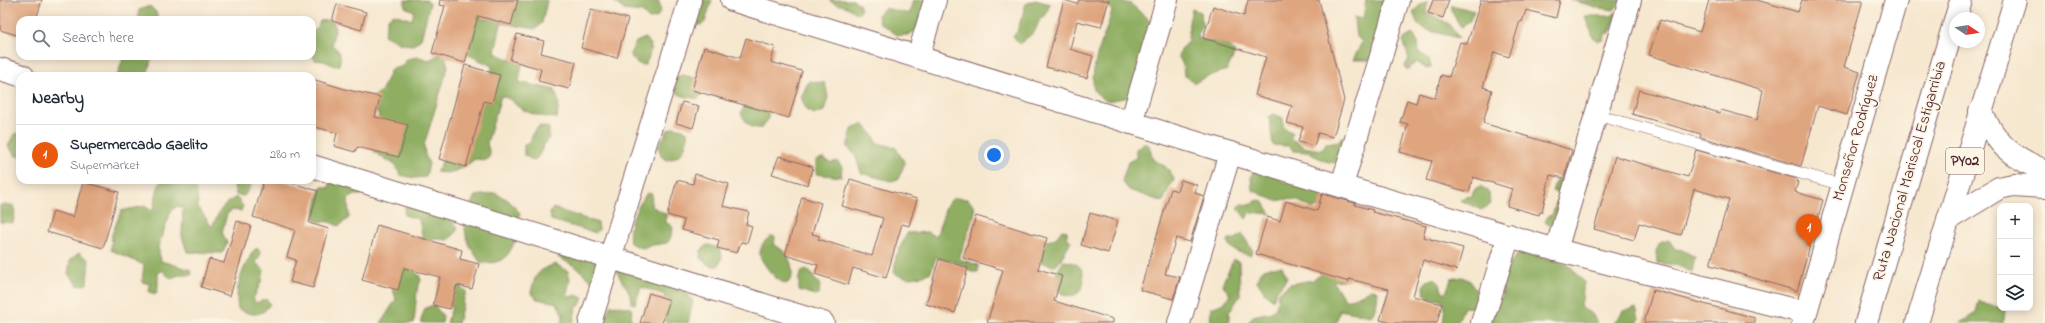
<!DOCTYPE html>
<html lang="en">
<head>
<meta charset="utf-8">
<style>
  body { margin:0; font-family:"Indie Flower",sans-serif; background:#f6f6f7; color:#1f2937 }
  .controls { position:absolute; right:12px; bottom:12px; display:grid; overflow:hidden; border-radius:8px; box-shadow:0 2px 10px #0003 }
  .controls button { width:36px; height:36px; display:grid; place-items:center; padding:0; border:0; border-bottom:1px solid #e0e1e3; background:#fff; color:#1f2937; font:20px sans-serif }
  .compass { position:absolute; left:1949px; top:12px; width:36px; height:36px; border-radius:50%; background:#fff; box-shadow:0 2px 10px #0003; rotate:102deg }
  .you { position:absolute; left:994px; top:155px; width:14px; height:14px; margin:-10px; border:3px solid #fff; border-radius:50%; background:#1a73e8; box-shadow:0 0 0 6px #1a73e833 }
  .badge { display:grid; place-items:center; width:26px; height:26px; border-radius:50%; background:#ea580c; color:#fff; font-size:13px; font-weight:700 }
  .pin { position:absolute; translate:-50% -33px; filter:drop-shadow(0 1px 2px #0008) }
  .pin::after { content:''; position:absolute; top:21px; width:14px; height:12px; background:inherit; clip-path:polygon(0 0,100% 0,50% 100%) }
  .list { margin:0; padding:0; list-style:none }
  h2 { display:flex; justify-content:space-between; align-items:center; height:52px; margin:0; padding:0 16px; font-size:17px }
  h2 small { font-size:13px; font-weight:400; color:#747a83 }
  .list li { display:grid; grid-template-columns:26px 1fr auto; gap:12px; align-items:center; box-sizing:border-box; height:60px; padding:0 16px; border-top:1px solid #e0e1e3 }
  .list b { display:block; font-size:15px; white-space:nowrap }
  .list p { margin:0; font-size:13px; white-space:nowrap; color:#747a83 }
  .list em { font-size:13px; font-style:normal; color:#747a83 }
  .icon { flex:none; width:22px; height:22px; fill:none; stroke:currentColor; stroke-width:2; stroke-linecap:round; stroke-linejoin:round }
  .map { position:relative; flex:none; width:2045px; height:323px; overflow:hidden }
  .search { position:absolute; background:#fff; box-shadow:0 2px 10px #0003; left:16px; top:16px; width:300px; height:44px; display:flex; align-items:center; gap:10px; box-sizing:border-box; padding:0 14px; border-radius:12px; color:#747a83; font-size:15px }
  .panel { position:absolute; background:#fff; box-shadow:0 2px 10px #0003; left:16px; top:72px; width:300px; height:112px; border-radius:12px }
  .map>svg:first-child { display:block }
</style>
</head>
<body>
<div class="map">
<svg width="2045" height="323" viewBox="0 0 2045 323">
  <rect width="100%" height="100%" fill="#fcf5e5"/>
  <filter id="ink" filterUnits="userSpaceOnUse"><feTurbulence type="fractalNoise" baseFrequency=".025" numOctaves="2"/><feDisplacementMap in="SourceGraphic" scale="8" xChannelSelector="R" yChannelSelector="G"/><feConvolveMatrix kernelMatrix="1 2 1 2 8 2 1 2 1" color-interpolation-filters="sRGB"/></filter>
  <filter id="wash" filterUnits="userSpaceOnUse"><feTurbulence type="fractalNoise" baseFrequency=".012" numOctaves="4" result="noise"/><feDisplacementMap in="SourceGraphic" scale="16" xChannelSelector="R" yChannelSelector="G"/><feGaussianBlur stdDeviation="0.9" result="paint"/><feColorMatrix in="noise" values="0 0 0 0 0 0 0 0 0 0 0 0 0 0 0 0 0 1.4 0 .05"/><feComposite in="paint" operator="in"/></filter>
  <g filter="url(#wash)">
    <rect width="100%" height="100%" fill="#f6e7cf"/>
    <g fill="#8fae62" stroke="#6c6646">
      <polygon points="405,0 426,0 430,3 421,39 413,45 401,44 384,35 388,18 394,14 412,20 414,11 405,7"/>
      <path d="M507 0H547L542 23 536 29 501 23 495 53 522 65 519 82 555 90 559 103 557 118C544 117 531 115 520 108 511 102 513 99 501 96L487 143 490 155 487 160 475 159C462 169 453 175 436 172L490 84 492 66 460 51 479 13 482 19H492Z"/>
      <path d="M658 0C662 8 662 11 656 18L649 19 642 12 624 10 613 1Z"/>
      <polygon points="691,0 712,0 705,22 701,25 691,24"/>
      <path d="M829 0H853L859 4 861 11 858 14C854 12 852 10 849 8 842 4 835 6 829 0Z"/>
      <polygon points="913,0 932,0 920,28 908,35 897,35 879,22 878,14 885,8 909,14"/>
      <polygon points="1035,0 1050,4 1045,16 1040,19 1035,31 1020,44 1013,36 1017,32 1026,4"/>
      <path d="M1103 0H1124V2L1131 4 1151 22 1143 95 1106 101 1094 91C1089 63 1106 37 1112 10L1103 3Z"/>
      <polygon points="1366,0 1384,0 1380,10 1388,14 1369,60 1353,60 1362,42 1356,36 1354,18 1363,18"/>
      <polygon points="1571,0 1621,0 1614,10 1599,8"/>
      <polygon points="1428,1 1426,13 1448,23 1459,38 1430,31 1418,25 1413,12 1419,6"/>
      <path d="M1452 5 1474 11C1471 19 1469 24 1461 27L1451 11Z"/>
      <polygon points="150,6 156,12 158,20 137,20 139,10"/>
      <polygon points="1192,9 1201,12 1202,26 1197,35 1201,39 1212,42 1216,39 1226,42 1235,53 1227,70 1205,77 1195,83 1184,75 1183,65 1178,55 1188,40 1189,22"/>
      <polygon points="1618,11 1610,33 1606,33 1603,40 1597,41 1593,37 1585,16 1611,16"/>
      <path d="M328 20 334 23 335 32 333 36 332 45C340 51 342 55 339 65L335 66 324 61 315 60 312 55 314 50 312 48V33L318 27 320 21Z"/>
      <path d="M1413 33 1418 42 1419 53C1427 56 1429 58 1431 67L1427 69 1417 62 1407 70 1405 66 1409 59 1403 40Z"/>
      <path d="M645 38 651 44 649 57 645 65C637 65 634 61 630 54L636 42Z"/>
      <polygon points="445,55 448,67 424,145 425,155 429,164 426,177 414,178 400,175 395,165 374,152 379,116 372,99 382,90 391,69 401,67 407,59 419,57 429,60 436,56"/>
      <polygon points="124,56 152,56 147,76 117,76"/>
      <path d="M681 75C696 77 716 83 698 99 684 96 671 97 676 79Z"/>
      <polygon points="809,81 825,83 828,97 824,111 815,114 807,111 801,97"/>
      <path d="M745 105 766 109C771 117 767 121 762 128 749 129 746 123 741 113Z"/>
      <polygon points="1274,114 1283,118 1283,127 1293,133 1290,138 1304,147 1321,150 1324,148 1326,143 1339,141 1342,136 1348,143 1346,153 1334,163 1325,161 1307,152 1294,151 1289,146 1273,145 1269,116"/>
      <polygon points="863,124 874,136 877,143 895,147 905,163 898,179 891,181 861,173 855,155 847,147 852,129"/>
      <path d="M539 126 549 128V138C541 146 542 154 534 161L524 155V145L531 141 533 132Z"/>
      <path d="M674 127 683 129 687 132C688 146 682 158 667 160L662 157 658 147 668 130Z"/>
      <polygon points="20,133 20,157 16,156 8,146 14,134"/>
      <path d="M1143 143 1149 145 1153 160C1163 164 1172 170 1174 181L1169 188 1163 202 1129 190 1122 181 1128 162 1136 158V149Z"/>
      <polygon points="823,158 831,163 837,161 842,167 841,177 816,174 816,160"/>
      <polygon points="1573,165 1552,227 1545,222 1548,216 1552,215 1559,194 1552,191 1556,180 1562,180 1566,177 1567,171"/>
      <polygon points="1254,169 1268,170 1284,182 1290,181 1326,191 1325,203 1314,209 1296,200 1286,199 1276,201 1252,190 1251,178"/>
      <path d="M162 180H191L197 193 198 207 212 227C220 211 219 208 236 197L243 206 241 211 232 210 227 214 222 232 227 243 222 253 187 252 182 236 183 208 177 206 171 211 158 247 161 261 191 270 192 275H179L171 278 165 274 164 270 158 273V287L156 294 149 292 150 284 142 282 144 265 111 250 112 234 121 211 144 206 153 211 158 187Z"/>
      <polygon points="234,180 252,180 250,188 244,196 236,195 233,182"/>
      <polygon points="330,182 362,189 361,195 355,195 348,199 349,218 339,226 329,222 317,221 314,218 320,188 322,186 329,188"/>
      <polygon points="1480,186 1489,192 1490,205 1481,210 1460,200 1466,196 1471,197 1475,189"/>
      <path d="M495 193 508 200 520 213 517 232 518 235C508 256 506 264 481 263 462 238 460 224 475 196Z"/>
      <path d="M647 193 652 194 651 206 666 214V223L671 225 673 229 670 239 667 243 653 245 642 248 630 243C627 223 636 210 647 193Z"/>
      <polygon points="407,196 446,203 453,223 458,228 454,235 447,240 433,238 431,244 423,240 419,219 404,215"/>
      <path d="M954 198 968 199 974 207 975 212 959 259 978 265V272H971L964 265 936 257 931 272C917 278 908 281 894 273L896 257 907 233 927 232 936 237 947 204Z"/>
      <polygon points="1258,200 1263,201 1271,214 1250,212 1246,219 1238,208 1241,204 1250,205"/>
      <polygon points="0,205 13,205 15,211 13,223 0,222"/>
      <polygon points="553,208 598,223 599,230 596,233 551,220 550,213"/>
      <path d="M1062 230 1067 231V238L1071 241 1059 262 1054 266 1040 262 1037 240C1050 242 1055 241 1062 230Z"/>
      <path d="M1242 234 1253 251 1250 255C1239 252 1232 252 1227 241L1229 239H1236Z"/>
      <path d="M771 236 775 237 774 246C788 249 795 267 791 280L786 284C774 279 764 266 759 254L763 243Z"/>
      <polygon points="1669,240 1675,249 1682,250 1695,257 1692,272 1675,265 1657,263 1656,251 1660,243"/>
      <path d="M707 245C721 247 726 253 718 266H710L700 258 701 250Z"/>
      <path d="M258 248 261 253 256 263 264 270 262 280 253 299 256 303 266 299 270 303C264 317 251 316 238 309 234 288 243 267 254 250Z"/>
      <polygon points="562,248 598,260 593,282 576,267 558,257"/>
      <path d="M1521 251C1537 257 1559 259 1572 268 1576 272 1580 278 1584 282L1581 308 1592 314 1597 323H1491L1492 314 1502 297V279L1510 263Z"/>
      <polygon points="79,253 89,260 87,284 78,286 68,274 70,260"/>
      <path d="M1319 254 1344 280 1333 281 1344 299C1351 301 1365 293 1371 289L1378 292 1376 309 1371 316 1340 310 1336 323H1248L1253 316C1271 311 1277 317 1278 293L1290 284 1313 280 1322 274Z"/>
      <polygon points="1234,259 1239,262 1240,296 1229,312 1229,323 1210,323 1211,308 1224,303 1230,295 1222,284"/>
      <path d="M1064 261C1073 262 1081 264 1083 274 1090 310 1034 298 1064 261Z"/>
      <path d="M555 264 568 271 570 279 567 294 570 297 576 295 583 298 580 305 576 308 573 323H561L563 315 557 303 537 299 531 293C535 274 537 271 555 264Z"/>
      <path d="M1282 266 1287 278 1276 292 1273 300 1264 292 1257 281C1262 263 1269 270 1282 266Z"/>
      <polygon points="401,267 413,270 419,275 421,280 417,290 414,323 381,323 396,299 392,287"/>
      <path d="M617 270 682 288 693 301 688 323 666 322 661 308 665 295 641 287 635 304 631 303C631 286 621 285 617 270Z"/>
      <polygon points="803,270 810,271 816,281 820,283 819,294 814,295 799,290 799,277"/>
      <polygon points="1462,277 1470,281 1482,299 1476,308 1464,307 1457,323 1443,323 1445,306 1442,301 1425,296 1423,286 1427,281 1435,278 1440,284 1442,291 1446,293 1451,279"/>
      <polygon points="459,286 466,291 458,323 447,323 452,307 449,300 450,292"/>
      <polygon points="1979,301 2004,309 2003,323 1960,323 1976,313"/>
      <polygon points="434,305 443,316 442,323 422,323 421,320 425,308"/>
      <polygon points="611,305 632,308 631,320 639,323 602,323"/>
      <polygon points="1636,308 1639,318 1638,323 1614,323 1624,311"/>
    </g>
    <g id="blocks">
      <g fill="#dfa57f">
        <polygon points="0,0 42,0 36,20 20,20 20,36 0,30"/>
        <polygon points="440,0 518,0 511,25 478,16 465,63 432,53 445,6 439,5"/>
        <polygon points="1064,0 1077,4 1079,0 1109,0 1101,27 1077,21 1070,49 1093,56 1087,78 1046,67"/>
        <polygon points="1248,0 1319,0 1344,100 1333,137 1318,133 1314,146 1298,142 1303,127 1287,123 1292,106 1255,95 1266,57 1203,38 1213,6 1244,16"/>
        <polygon points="1433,0 1449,0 1443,18 1428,13"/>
        <polygon points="1481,0 1560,0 1556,18 1526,10 1522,22 1520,21 1509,57 1494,52 1483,87 1492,90 1483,123 1572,150 1564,178 1550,175 1542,212 1540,212 1539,215 1507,206 1512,189 1473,177 1469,192 1426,180 1432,161 1400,152 1408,124 1400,122 1407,100 1416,103 1419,93 1435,98 1441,75 1449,77 1460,42 1467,44"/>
        <polygon points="1709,0 1757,0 1798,12 1802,0 1863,0 1844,67 1860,72 1847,115 1818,106 1801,166 1700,137 1701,134 1632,114 1639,90 1720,113 1721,110 1757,120 1763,90 1649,55 1660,20 1700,32"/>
        <polygon points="337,4 366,12 361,30 332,21"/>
        <polygon points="591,9 628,19 617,58 581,48"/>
        <polygon points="517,34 544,41 541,53 576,62 569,89 538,81 541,69 510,60"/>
        <polygon points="746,38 775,47 771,62 802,71 789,118 692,90 704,47 740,58"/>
        <polygon points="465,65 500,75 492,103 484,101 466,167 439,159"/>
        <polygon points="312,79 348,90 380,97 375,117 408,125 399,157 357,147 355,152 334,146 337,133 312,126"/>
        <polygon points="682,102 699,106 693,128 676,123"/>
        <polygon points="1696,150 1797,179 1796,182 1798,182 1795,192 1823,200 1797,291 1710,265 1729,199 1694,189 1681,235 1639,223 1634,240 1594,229 1615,156 1688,177"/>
        <polygon points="779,156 813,167 808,185 772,174"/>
        <polygon points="695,174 729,184 723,206 749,212 746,224 752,226 747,243 741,242 737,253 717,248 719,240 682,230 684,220 667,215 677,180 693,184"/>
        <polygon points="850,179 917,199 909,226 902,224 886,278 853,268 848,285 815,274 818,265 785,255 802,197 821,203 812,234 820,236 818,239 872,256 883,218 842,206"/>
        <polygon points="264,180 282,180 318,191 309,223 329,229 313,288 290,282 296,260 287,257 295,230 253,217"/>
        <polygon points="1181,180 1197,185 1195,193 1204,196 1190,242 1176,238 1165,274 1180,277 1173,299 1140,290 1171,189 1177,191"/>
        <polygon points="83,182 119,192 103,248 47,232 53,211 73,217"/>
        <polygon points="1322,194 1355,203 1355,205 1373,210 1372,212 1426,226 1423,237 1463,248 1457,270 1423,260 1413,296 1442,304 1437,323 1392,323 1380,320 1389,289 1349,279 1349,282 1256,254 1267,217 1280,221 1286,201 1317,211"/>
        <polygon points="1090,213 1118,221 1108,253 1081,245"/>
        <polygon points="976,216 1047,238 1038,269 1062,276 1054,301 1113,319 1113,323 987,323 1003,270 963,258"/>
        <polygon points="237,221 251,226 230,296 201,287 209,259 224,263"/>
        <polygon points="377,225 462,250 460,259 479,264 472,289 457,285 450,309 433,305 440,277 404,268 398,290 362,280"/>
        <polygon points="939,259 968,268 955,313 926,304"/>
        <polygon points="1653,290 1755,318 1755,323 1644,323"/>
        <polygon points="649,293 670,300 662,323 640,323"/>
      </g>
    </g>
  </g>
  <g filter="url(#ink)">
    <use href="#blocks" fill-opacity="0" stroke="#866564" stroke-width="1"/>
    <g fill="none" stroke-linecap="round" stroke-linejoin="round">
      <g stroke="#866564" stroke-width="12">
        <polyline id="lane" points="1597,115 1842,185"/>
      </g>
      <g stroke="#866564" stroke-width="24">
        <g id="street">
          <polyline points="732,0 1230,153 1556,250 1806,313"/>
          <polyline points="918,57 935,0"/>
          <polyline points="0,69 23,76"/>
          <polyline points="1131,123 1167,0"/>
          <polyline points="312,166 823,323"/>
          <polyline points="1342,185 1398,0"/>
          <polyline points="1556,250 1630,0"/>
          <polyline points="590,323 690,0"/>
          <polyline points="1179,323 1230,153"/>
          <polyline points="1482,323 1509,235"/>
        </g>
      </g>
      <g stroke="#866564" stroke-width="24">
        <polyline id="secondary" points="1803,323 1896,0"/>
      </g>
      <g stroke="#866564" stroke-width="24">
        <g id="highway">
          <polyline points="1956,18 1961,0"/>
          <path d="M1980 111C1999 146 2008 155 2045 171"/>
          <polyline points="1948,219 1999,188 2013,185 2045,187"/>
          <polyline points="1866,323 1955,20"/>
          <polyline points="1917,323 2015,0"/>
        </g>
      </g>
      <use href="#lane" stroke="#fff" stroke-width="11"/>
      <use href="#street" stroke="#fff" stroke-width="22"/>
      <use href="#secondary" stroke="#fff" stroke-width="22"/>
      <use href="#highway" stroke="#fff" stroke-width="22"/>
    </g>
  </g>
  <g text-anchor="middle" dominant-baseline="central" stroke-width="3.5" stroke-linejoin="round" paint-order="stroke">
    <rect fill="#fcf5e5" stroke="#7f5f63" stroke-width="1" x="1946" y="148" width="38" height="26" rx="3"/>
    <g font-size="15" font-weight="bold" fill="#4a1f2b">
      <text x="1965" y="161">PY02</text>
    </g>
    <g font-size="16" fill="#4a1f2b" stroke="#fcf5e5">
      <text transform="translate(1856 138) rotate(-74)">Monseñor Rodríguez</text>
      <text transform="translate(1910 171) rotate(-74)">Ruta Nacional Mariscal Estigarribia</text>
    </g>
  </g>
</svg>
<div class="controls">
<button>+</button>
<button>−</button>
<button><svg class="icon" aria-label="layers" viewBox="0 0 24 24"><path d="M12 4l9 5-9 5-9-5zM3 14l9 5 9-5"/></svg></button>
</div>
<svg class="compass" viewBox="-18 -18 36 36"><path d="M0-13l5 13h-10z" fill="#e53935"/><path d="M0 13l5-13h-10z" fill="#747a83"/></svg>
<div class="you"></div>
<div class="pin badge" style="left:1809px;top:247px">1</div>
<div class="search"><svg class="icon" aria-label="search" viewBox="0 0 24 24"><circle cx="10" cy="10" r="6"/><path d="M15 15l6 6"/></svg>Search here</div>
<section class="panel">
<h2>Nearby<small></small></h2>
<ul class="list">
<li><span class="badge">1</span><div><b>Supermercado Gaelito</b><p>Supermarket</p></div><em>280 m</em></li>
</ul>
</section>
</div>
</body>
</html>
